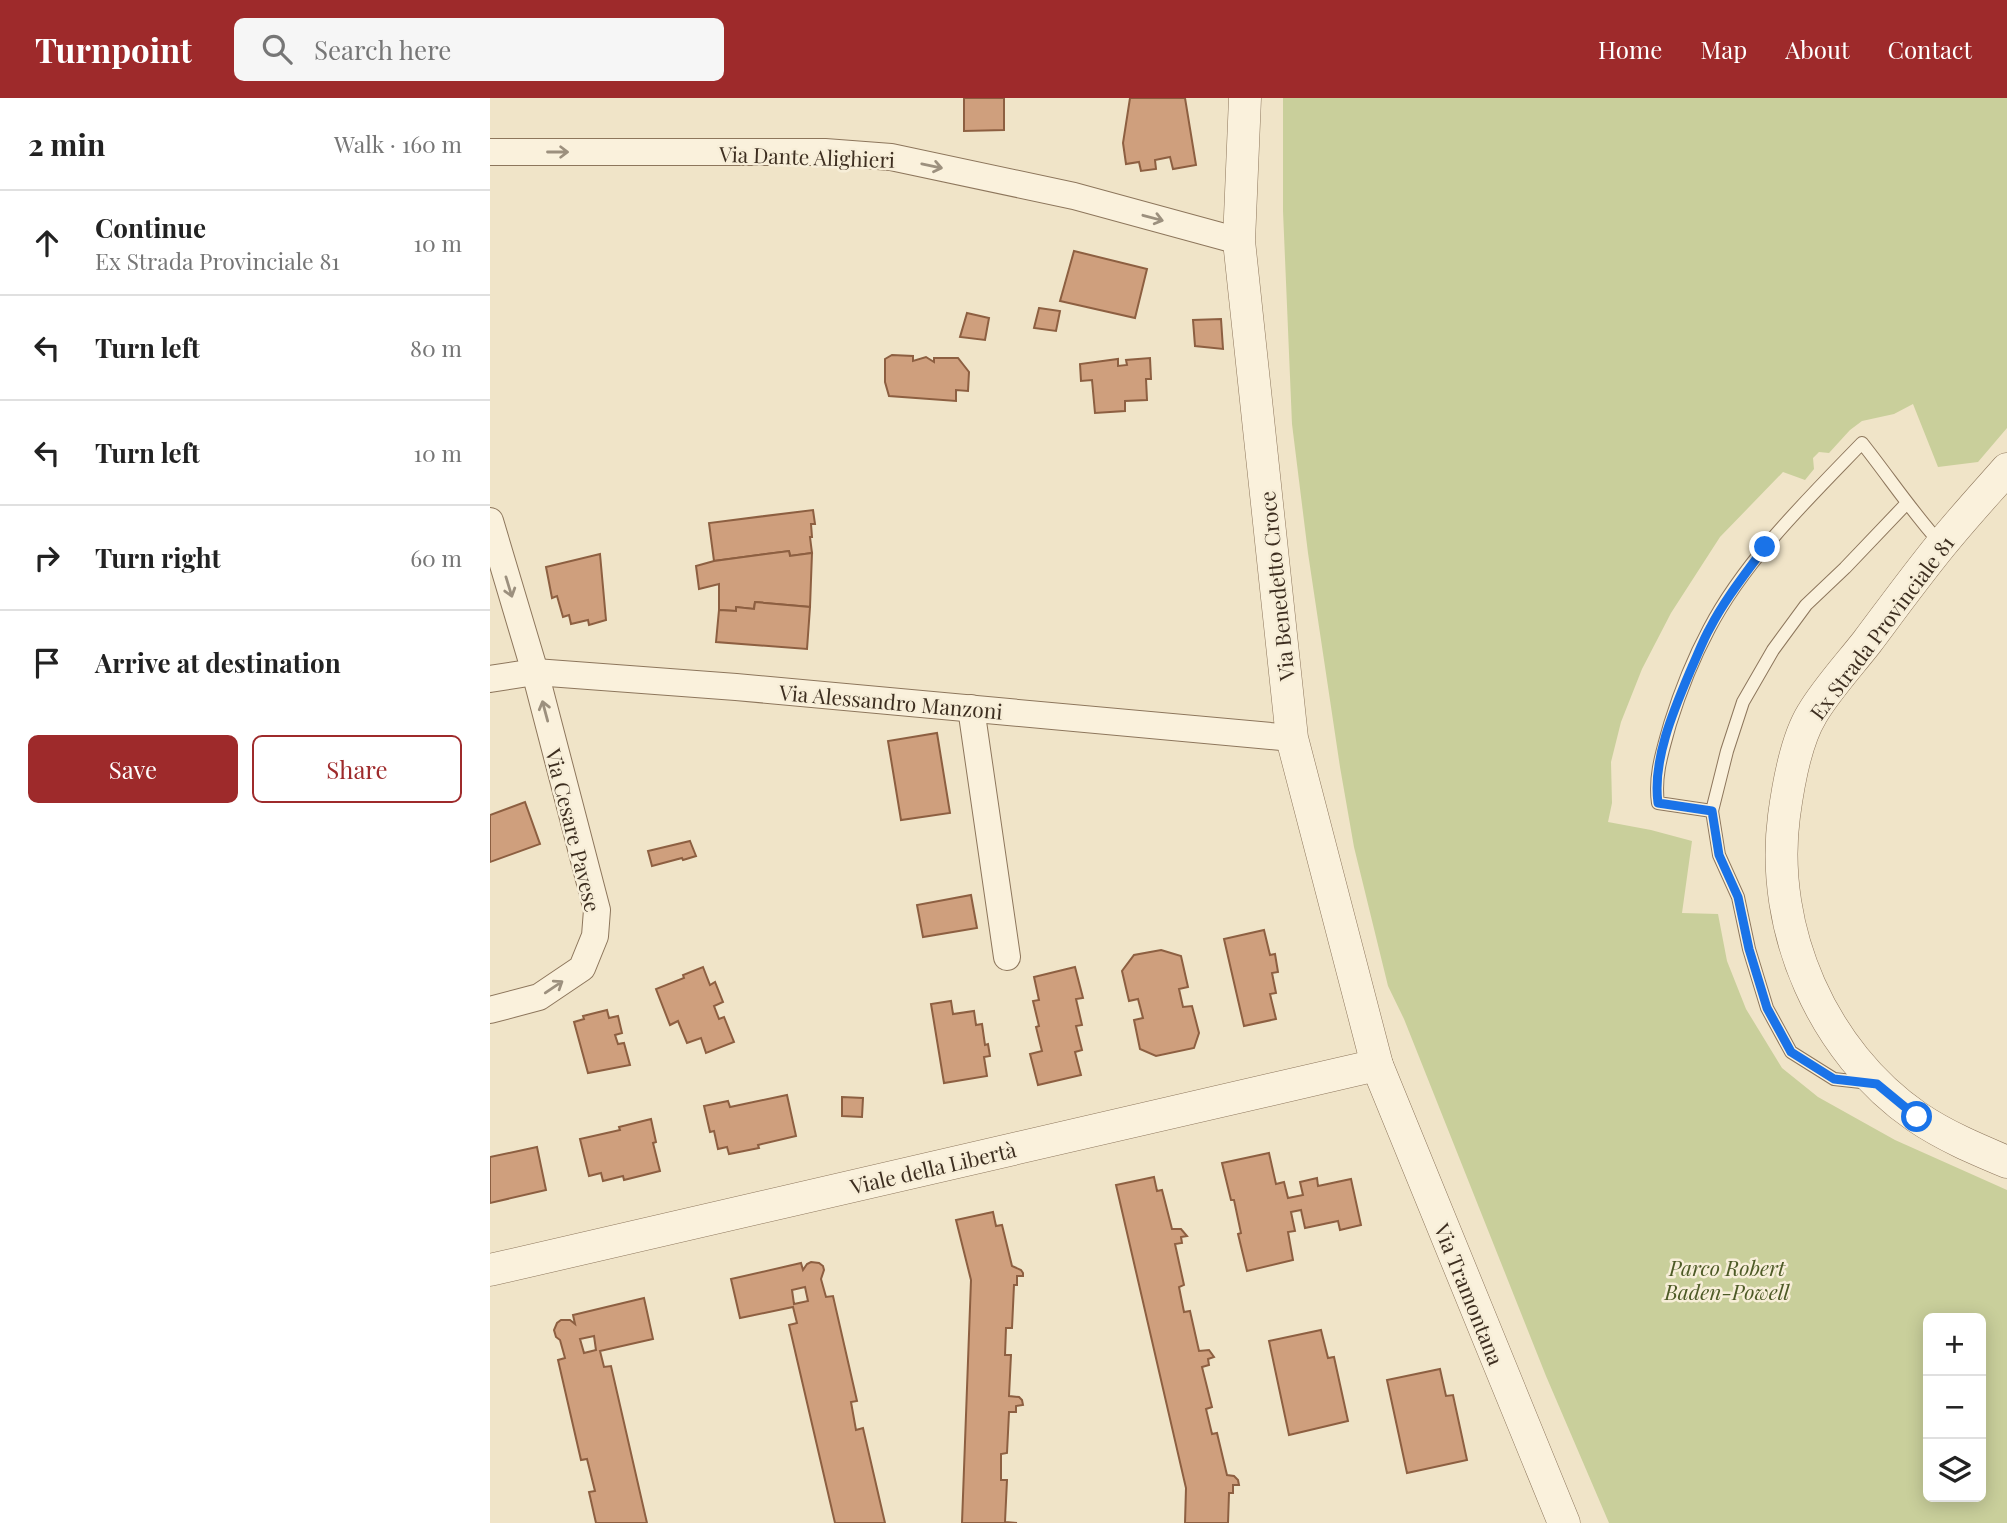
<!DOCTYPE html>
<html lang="en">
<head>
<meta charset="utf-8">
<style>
  body { margin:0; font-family:"Playfair Display",serif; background:#f6f6f6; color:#222 }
  .controls { position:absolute; right:21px; bottom:21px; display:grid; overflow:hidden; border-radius:10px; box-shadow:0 4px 18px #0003 }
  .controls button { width:63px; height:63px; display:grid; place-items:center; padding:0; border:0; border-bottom:2px solid #e0e0e0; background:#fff; color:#222; font:35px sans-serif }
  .stop { position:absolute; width:21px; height:21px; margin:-16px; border:5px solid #1a73e8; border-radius:50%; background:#fff }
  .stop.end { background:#1a73e8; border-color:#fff; box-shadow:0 2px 7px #0008 }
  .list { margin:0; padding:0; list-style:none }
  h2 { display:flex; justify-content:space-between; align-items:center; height:91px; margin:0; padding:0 28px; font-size:30px }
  h2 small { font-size:23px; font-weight:400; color:#767676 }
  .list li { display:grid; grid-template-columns:46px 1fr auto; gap:21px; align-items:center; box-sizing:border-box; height:105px; padding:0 28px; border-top:2px solid #e0e0e0 }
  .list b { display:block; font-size:26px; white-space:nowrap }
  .list p { margin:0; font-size:23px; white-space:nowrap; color:#767676 }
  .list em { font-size:23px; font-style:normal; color:#767676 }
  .actions { display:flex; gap:14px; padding:21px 28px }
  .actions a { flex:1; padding:16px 0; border:2px solid #9e2a2b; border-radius:10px; text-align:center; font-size:24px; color:#9e2a2b }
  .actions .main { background:#9e2a2b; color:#fff }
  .icon { flex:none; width:38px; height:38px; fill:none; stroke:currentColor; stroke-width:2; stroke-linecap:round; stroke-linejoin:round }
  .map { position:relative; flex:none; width:1517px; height:1425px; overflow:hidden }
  header { display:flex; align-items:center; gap:42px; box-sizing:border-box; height:98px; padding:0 35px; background:#9e2a2b; color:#fff }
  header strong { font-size:33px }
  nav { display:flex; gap:38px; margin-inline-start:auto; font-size:24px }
  .search { width:490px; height:63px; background:#f6f6f6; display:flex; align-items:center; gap:18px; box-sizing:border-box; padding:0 24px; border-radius:10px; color:#767676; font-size:26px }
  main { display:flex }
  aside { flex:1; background:#fff }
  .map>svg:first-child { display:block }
</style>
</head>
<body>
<header>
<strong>Turnpoint</strong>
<div class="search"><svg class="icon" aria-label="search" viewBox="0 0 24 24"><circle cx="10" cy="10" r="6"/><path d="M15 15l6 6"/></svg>Search here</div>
<nav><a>Home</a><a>Map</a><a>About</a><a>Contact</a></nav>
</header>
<main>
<aside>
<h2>2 min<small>Walk · 160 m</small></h2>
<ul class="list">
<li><svg class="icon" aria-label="ahead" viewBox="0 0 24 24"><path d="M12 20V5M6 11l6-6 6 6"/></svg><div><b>Continue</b><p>Ex Strada Provinciale 81</p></div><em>10 m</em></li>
<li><svg class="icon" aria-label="left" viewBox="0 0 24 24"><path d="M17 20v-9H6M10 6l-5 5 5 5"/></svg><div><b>Turn left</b></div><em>80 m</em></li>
<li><svg class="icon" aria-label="left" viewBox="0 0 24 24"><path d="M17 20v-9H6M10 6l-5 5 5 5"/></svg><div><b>Turn left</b></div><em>10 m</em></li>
<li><svg class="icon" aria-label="right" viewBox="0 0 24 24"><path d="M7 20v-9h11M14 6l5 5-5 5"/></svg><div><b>Turn right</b></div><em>60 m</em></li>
<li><svg class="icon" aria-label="arrive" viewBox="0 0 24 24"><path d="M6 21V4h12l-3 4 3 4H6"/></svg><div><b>Arrive at destination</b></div></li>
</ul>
<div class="actions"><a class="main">Save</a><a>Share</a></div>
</aside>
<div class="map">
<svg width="1517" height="1425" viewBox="0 0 1517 1425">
  <rect width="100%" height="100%" fill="#f0e4c8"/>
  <path fill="#c9cf9b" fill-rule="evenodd" d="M793 0H1517V330L1488 364 1448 369 1423 306 1404 316 1372 323 1360 332 1339 355 1329 354 1323 360 1324 371 1315 382 1293 374 1230 439 1181 515 1152 571 1131 624 1121 664 1122 705 1118 724 1161 732 1202 743 1192 815 1228 816 1237 863 1256 911 1292 970 1328 999 1405 1042 1517 1092V1425H1119L1056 1278 914 921 898 888 864 749 850 669 818 455 802 326 793 113ZM1491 1220V1399H1438V1220Z"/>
  <g fill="#cf9f7d" stroke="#8d5f41" stroke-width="2" fill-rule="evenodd">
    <polygon points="474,0 514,0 514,32 474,33"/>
    <polygon points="640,0 695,0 706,67 683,71 680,59 665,62 666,71 651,73 649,64 636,66 633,45"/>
    <polygon points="584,153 657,171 645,220 570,203"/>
    <polygon points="549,210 570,213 566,233 544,230"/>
    <polygon points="477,215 499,220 495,242 470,239"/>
    <polygon points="731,221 733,251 705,248 703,222"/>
    <polygon points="402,257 423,258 423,263 436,259 444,264 444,260 468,260 479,274 478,293 466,292 466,303 399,298 395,284 395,261"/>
    <polygon points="660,260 661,281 656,281 657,302 635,303 635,313 605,315 602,282 591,283 590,266 628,261 628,268 637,267 636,262"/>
    <polygon points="323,412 325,426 321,426 322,439 320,439 322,455 300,458 299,453 224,463 219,425"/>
    <polygon points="299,453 300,458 322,455 320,509 265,504 264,511 246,509 246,513 229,512 229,486 209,491 206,468 224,463"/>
    <polygon points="110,456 116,522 99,527 98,522 81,526 79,517 73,519 67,498 62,500 56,469"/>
    <polygon points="265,504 320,509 317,551 226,544 229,512 246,513 246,509 264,511"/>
    <polygon points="447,635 460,715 411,722 398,643"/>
    <polygon points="35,704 50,746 0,764 0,717"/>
    <polygon points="200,743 206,758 193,762 192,760 162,768 158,753"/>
    <polygon points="481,797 487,830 433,839 427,807"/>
    <polygon points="774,832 780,857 785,856 788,874 782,875 786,895 780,896 786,921 754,928 734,841"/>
    <polygon points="671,852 691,858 698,889 689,891 693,909 702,908 709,935 704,950 666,958 650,951 644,922 653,920 648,901 639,903 632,873 644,857"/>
    <polygon points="213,869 220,887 225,884 233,904 224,908 229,921 234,919 244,944 216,955 211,940 197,945 188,923 180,927 166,891 194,880 193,877"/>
    <polygon points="585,869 593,900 586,901 592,927 586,928 592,952 585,954 591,977 548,987 540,956 552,953 546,929 549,928 543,903 549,902 544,879"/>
    <polygon points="461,903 463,916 484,913 486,927 492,926 495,947 498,946 500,958 494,959 497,978 454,985 441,906"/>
    <polygon points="117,912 119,920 128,918 132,935 125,937 128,946 134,945 140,967 98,975 84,924 94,921 93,918"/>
    <polygon points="297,997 306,1038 268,1047 269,1050 239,1056 237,1049 228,1051 224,1033 220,1034 214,1008 238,1003 240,1009"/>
    <polygon points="352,999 373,1000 372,1019 352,1018"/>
    <polygon points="161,1021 166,1044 163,1045 170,1073 134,1082 133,1078 113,1083 111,1075 99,1078 90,1041 130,1032 129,1029"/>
    <polygon points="47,1049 56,1092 0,1105 0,1059"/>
    <polygon points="779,1055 786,1086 794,1084 798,1100 813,1097 810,1084 827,1080 828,1088 861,1081 871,1127 850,1132 848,1123 815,1130 811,1112 801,1114 805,1133 798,1134 803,1162 757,1173 748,1136 751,1135 744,1102 741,1102 732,1065"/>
    <polygon points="664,1079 667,1093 672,1092 682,1131 691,1131 697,1138 691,1139 692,1145 685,1146 694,1187 689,1189 694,1214 700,1213 709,1253 719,1252 724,1259 718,1261 719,1267 712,1269 722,1309 716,1311 722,1336 727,1335 737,1377 744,1378 748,1382 749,1387 743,1387 743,1395 739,1395 738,1425 695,1425 696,1390 626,1087"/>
    <polygon points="503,1114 506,1128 512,1127 522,1168 531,1172 533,1175 533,1178 527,1178 527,1187 524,1187 522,1230 516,1230 515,1257 521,1257 519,1298 529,1299 532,1302 533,1307 526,1308 526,1314 519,1314 517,1355 511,1356 511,1382 517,1382 515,1424 527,1425 472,1425 481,1182 466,1122"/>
    <path d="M321 1164 329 1165 333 1168 334 1172 331 1181 336 1199 343 1198 367 1303 361 1304 366 1332 373 1330 395 1425H345L299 1227 307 1225 303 1209 250 1220 241 1181 311 1165 313 1172 317 1166ZM315 1189 318 1203 304 1206 302 1192Z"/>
    <path d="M154 1200 163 1241 110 1253 114 1269 121 1268 157 1425H106L99 1394 105 1393 97 1361 91 1362 68 1262 75 1260 70 1242 66 1239 64 1232 67 1225 71 1222H80L85 1226 83 1217ZM104 1238 106 1252 94 1255 90 1241Z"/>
    <polygon points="831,1232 838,1260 844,1259 858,1323 799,1337 779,1243"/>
    <polygon points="950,1271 956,1298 963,1297 977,1362 917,1375 897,1282"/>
  </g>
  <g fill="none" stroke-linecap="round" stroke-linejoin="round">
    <g stroke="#8d765c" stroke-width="14">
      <g id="service">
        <path d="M1417 405 1355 470 1316 507 1283 552 1253 604 1237 653 1222 713 1168 705C1164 677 1173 652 1180 626 1190 594 1203 561 1219 531 1255 462 1318 401 1372 345 1399 379 1422 414 1451 446"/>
        <polyline points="1222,713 1229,757 1248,799 1259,851 1277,910 1301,954 1344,981 1380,985"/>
      </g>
    </g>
    <g stroke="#8d765c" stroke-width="28">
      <g id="minor">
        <polyline points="0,54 335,54 401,59 584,98 749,143"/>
        <polyline points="0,423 45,574 107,812 105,838 92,870 49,899 0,912"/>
        <polyline points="0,581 45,574 246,589 802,640"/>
        <polyline points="481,610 517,859"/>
      </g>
    </g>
    <g stroke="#8d765c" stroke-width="33">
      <g id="tertiary">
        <polyline points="755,0 749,143 802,640 887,967 1074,1425"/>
        <path d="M1517 371C1495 396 1472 421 1451 447 1425 479 1401 512 1377 544 1359 567 1336 592 1322 616 1306 642 1298 688 1294 718 1279 832 1333 954 1427 1019 1455 1038 1486 1051 1517 1064"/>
        <polyline points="0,1172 887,967"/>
      </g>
    </g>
    <use href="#service" stroke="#faf1dc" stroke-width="12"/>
    <use href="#minor" stroke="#faf1dc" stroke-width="26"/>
    <use href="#tertiary" stroke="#faf1dc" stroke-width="32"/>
  </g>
  <defs><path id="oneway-shaft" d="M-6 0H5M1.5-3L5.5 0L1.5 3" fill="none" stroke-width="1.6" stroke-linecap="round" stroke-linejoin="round" transform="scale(1.75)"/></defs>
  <g stroke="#9c907e">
    <use href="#oneway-shaft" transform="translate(68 54)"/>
    <use href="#oneway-shaft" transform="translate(442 68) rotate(12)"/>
    <use href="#oneway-shaft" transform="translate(663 120) rotate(15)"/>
    <use href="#oneway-shaft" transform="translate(19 489) rotate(73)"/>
    <use href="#oneway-shaft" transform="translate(55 613) rotate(-105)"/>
    <use href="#oneway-shaft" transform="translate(64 889) rotate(-34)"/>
  </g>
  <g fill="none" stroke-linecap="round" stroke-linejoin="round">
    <path stroke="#1a73e8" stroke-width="9" d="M1275 449C1256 475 1235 501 1220 530 1213 542 1208 556 1202 569 1185 609 1162 661 1168 705L1222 713 1229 757 1248 799 1259 851 1277 910 1301 954 1344 981 1387 986 1427 1019"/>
  </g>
  <g text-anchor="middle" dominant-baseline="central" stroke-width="5" stroke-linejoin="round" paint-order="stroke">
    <g font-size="21" fill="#3d2e20" stroke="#f7eed8">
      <text transform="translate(317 58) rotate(2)">Via Dante Alighieri</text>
      <text transform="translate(786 488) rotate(-96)">Via Benedetto Croce</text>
      <text transform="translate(1391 529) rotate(-53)">Ex Strada Provinciale 81</text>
      <text transform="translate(401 603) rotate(5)">Via Alessandro Manzoni</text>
      <text transform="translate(84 732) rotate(76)">Via Cesare Pavese</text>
      <text transform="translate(443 1069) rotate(-13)">Viale della Libertà</text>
      <text transform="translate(980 1196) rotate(68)">Via Tramontana</text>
    </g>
    <g font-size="21" font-style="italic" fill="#4d5a26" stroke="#f7eed8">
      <text x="1237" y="1169">Parco Robert<tspan x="1237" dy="24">Baden-Powell</tspan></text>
    </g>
  </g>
</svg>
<div class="controls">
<button>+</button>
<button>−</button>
<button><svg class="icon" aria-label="layers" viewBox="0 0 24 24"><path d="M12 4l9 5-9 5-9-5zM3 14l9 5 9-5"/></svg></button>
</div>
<div class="stop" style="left:1427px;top:1019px"></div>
<div class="stop end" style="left:1275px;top:449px"></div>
</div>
</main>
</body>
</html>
